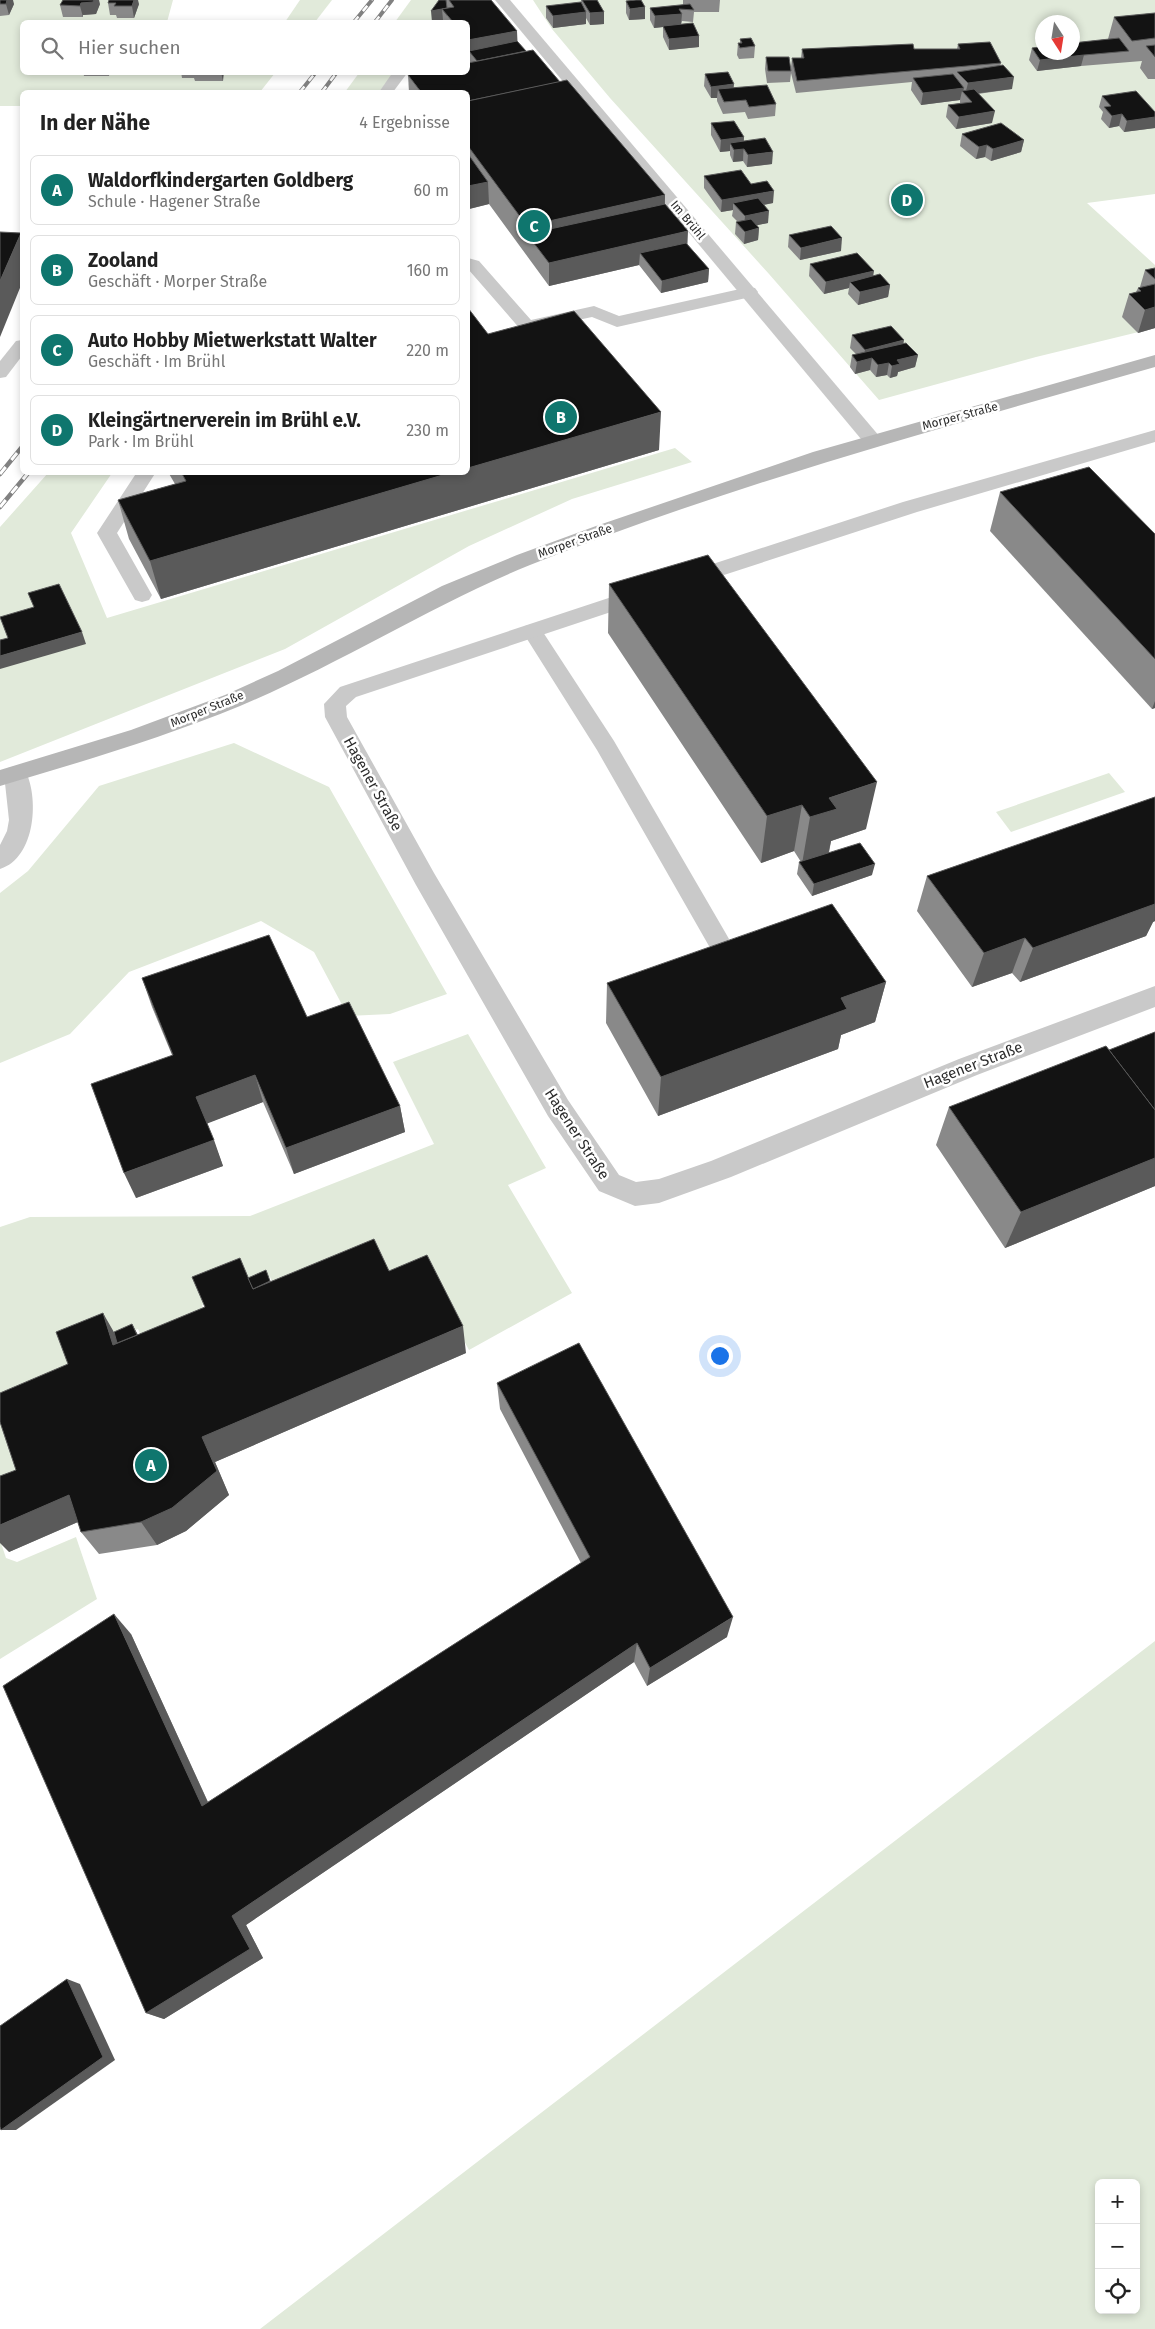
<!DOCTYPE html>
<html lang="de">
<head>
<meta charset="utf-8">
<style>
  body { margin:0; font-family:"Fira Sans",sans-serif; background:#f6f6f6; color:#222 }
  .controls { position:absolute; right:15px; bottom:15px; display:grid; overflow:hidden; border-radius:8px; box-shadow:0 2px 8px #0003 }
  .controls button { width:45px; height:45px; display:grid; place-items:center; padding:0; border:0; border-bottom:1px solid #e0e0e0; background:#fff; color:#222; font:25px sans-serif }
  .compass { position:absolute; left:1035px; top:15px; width:45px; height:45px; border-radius:50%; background:#fff; box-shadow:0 2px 8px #0003; rotate:168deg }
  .you { position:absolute; left:719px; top:1355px; width:18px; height:18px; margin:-12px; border:4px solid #fff; border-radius:50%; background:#1a73e8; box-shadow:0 0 0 8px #1a73e833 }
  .badge { display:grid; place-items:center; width:32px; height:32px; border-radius:50%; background:#0f766e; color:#fff; font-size:16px; font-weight:700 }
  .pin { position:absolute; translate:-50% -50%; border:2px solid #fff; box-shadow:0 1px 5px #0006 }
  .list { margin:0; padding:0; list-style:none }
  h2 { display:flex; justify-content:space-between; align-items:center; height:65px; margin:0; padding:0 20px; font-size:21px }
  h2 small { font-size:16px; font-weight:400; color:#767676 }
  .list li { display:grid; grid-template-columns:32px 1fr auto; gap:15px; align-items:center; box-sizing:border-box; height:70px; margin:0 10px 10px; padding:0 10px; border:1px solid #e0e0e0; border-radius:8px }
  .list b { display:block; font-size:19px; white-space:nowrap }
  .list p { margin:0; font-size:16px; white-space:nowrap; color:#767676 }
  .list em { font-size:16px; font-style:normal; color:#767676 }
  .icon { flex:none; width:28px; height:28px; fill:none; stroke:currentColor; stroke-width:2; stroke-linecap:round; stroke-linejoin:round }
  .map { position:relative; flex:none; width:1155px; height:2329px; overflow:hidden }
  .search { position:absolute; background:#fff; box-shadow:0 2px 8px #0003; left:20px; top:20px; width:450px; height:55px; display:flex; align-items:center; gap:12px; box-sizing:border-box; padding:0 18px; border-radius:8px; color:#767676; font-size:19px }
  .panel { position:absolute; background:#fff; box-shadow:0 2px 8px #0003; left:20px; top:90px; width:450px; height:385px; border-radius:8px }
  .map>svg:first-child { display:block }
</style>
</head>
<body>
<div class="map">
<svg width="1155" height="2329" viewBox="0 0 1155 2329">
  <rect width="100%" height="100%" fill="#fff"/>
  <g fill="#e1eada" fill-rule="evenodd">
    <polygon points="0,0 173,0 167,22 22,22 22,72 275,73 260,92 22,92 22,106 0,106"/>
    <polygon points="300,0 332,0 315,22 285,22"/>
    <polygon points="411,0 448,0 431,22 395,22"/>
    <path d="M533 0H1155V194L1087 203 1155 265V328L1036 357 879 400 769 274 610 98 552 29ZM1042 22H1072V52H1042Z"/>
    <polygon points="359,73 394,73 379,92 345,92"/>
    <polygon points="675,448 692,462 572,499 469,546 285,649 0,762 0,527 48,473 112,473 71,533 107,618"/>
    <polygon points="234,743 329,787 447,994 390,1014 348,1016 314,952 261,921 129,972 70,1034 0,1063 0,893 28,871 99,786"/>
    <polygon points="1109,773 1125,792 1011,832 996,812"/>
    <polygon points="468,1034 546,1168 508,1185 572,1293 469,1350 432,1282 283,1306 270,1277 202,1305 212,1333 151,1359 138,1329 68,1359 81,1389 24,1474 0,1486 0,1227 30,1217 250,1216 434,1144 393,1062"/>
    <polygon points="76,1537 97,1599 0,1659 0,1540 6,1558 17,1562"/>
    <path d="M1155 1641V2329H260ZM1099 2183H1136V2310H1099Z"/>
  </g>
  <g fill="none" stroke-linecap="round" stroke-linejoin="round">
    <g fill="#c9c9c9" fill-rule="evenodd">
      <polygon points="393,72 408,72 393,92 379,92"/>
      <polygon points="468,258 479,261 531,320 594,306 619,316 749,287 755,288 758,292 755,296 617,327 592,317 527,331 521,330 468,269"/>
      <polygon points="22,340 22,356 6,377 0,378 0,361 16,341"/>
      <polygon points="137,472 156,472 117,533 152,595 149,600 142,602 135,600 97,533"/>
      <polygon points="532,624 539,626 614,741 725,932 729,939 725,946 717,948 709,946 597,750 522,631 525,626"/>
    </g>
    <g fill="#c9c9c9" fill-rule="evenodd">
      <polygon points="1155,430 1155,442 917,512 690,586 683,588 676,586 672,581 676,576 903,502"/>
      <polygon points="645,586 653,588 656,593 653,598 356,697 346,706 347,717 434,873 568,1100 619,1175 636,1182 659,1179 711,1161 959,1059 1155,986 1155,1007 977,1075 731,1177 659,1203 635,1206 599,1191 548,1116 416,885 325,717 324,704 340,687"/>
      <path d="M16 766 24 768C40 796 36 858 0 869V845L7 831 9 820 4 774 8 768Z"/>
    </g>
    <polygon fill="#c9c9c9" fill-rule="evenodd" points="495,0 510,0 880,437 883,441 880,445 866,445"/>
    <path fill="#b6b6b6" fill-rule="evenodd" d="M1155 355V367C945 427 733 484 530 565 430 606 340 664 240 706 162 738 81 762 0 786V770L131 730 225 695 278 671 442 586 517 555 596 526 813 452Z"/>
    <g stroke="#818181" stroke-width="4">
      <g id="rail-far1">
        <polyline points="354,22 372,0"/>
        <polyline points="375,22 392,0"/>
        <polyline points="300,92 316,72"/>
        <polyline points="322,92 337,72"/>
      </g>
    </g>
    <g stroke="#818181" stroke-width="4.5">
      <g id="rail">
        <polyline points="0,474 22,447"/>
        <polyline points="0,507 29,472"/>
      </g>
    </g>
    <use href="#rail-far1" stroke="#fff" stroke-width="2.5" stroke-dasharray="7" stroke-linecap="butt"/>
    <use href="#rail" stroke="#fff" stroke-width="3" stroke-dasharray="9" stroke-linecap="butt"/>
  </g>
  <g fill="#898989">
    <polygon points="0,0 14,4 9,15 0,16"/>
    <polygon points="439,0 491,0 517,41 526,51 560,82 665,195 665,204 687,244 709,269 708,282 661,293 639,265 549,286 489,204 469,209 469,213 468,214 468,22 443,22 443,20 432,22"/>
    <polygon points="581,0 597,0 604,12 604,24 590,25 586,18 586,24 553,28 546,18 546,6 581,3"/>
    <polygon points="683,0 720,0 719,12 694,12 693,22 682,21 681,24 699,36 699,47 669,50 663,37 663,27 654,28 650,20 650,8 683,5"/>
    <polygon points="626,1 645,19 629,20 626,13"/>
    <polygon points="108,3 139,4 134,18 117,18 116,15 110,15"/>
    <polygon points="100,4 96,14 83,15 83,17 63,17 60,5"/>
    <polygon points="1155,13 1155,79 1148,79 1140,68 1142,61 1081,66 1037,71 1029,60 1032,48 1108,39 1114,17"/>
    <polygon points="740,39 755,46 754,58 739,59 737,55 738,43 740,43"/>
    <polygon points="958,44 1001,63 1000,66 1012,89 978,94 992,123 956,129 946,117 948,105 960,103 960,100 921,105 911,90 912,82 796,93 791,73 790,82 767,83 765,69 766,57 791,67 792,58 801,58 802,49 957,49"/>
    <polygon points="83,72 110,72 109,76 84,76"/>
    <polygon points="181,72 223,72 224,75 223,81 195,81 194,78 182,78"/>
    <polygon points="705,74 734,88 776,104 775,116 748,119 745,112 723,114 717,101 717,98 711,98 704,86"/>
    <polygon points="408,75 421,92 409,92"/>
    <polygon points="1102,96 1155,112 1155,128 1124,132 1119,126 1109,128 1101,119 1103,112 1099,107"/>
    <polygon points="711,123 743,141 772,164 747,167 743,161 733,162 730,155 730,151 720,152 711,135"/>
    <polygon points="962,134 1024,140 1021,152 991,161 985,157 976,159 960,146"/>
    <polygon points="704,176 751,184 773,203 764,205 768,223 757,225 759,228 758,240 744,244 735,234 736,222 738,222 732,216 733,210 721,212 704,188"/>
    <polygon points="789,235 841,251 800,260 788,247"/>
    <polygon points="810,264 873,276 890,285 888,297 858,305 848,294 849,288 824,294 809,276"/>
    <polygon points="1155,268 1155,328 1138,333 1122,317 1129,294 1136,292 1138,288 1140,287 1145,270"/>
    <polygon points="488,334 659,450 161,599 129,539 118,500 175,484 168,472 468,472"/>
    <polygon points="852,335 904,343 918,355 915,367 898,372 897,376 890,378 887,375 876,377 870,370 855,374 850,367 852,355 856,354 850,348"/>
    <polygon points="1000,492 1155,534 1155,708 1152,709 990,531"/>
    <polygon points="609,584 866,829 831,841 829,853 872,875 812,896 797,874 799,862 801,862 794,851 761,863 608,633"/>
    <polygon points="1155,797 1155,921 1153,922 1146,936 1020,982 1012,973 972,987 917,911 927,876"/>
    <polygon points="142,978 307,1017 400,1106 405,1132 294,1174 263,1102 207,1123 223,1166 136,1198 172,1055 152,1007"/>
    <polygon points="886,982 875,1022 841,1035 838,1049 658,1116 606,1023 607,983"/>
    <polygon points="1155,1032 1155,1186 1005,1248 936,1145 949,1107 1109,1050"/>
    <polygon points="389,1271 466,1353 215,1462 229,1495 186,1531 157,1545 99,1554 81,1532 78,1522 9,1552 16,1470 68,1364 114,1332 138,1335 205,1307 248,1278 270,1281"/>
    <polygon points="497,1383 727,1637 647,1686 634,1662 246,1925 263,1958 164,2019 146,2013 131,1634 208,1802 581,1563 500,1409"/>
  </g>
  <g fill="#5a5a5a">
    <polygon points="7,0 13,0 14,4 9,15 6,4"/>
    <polygon points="94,0 99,0 100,4 96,14 83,15 83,17 80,6 81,3"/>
    <polygon points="134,0 138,0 139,4 134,18 132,6"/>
    <polygon points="645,7 645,19 629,20 630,9"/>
    <polygon points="447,8 447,16 442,9 443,20 432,22 431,11"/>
    <polygon points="586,12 586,24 553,28 553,16"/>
    <polygon points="604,12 604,24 590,25 590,13"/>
    <polygon points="682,14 681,25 663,26 663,27 654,28 655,16"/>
    <polygon points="517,31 518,53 469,51 470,63 468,63 468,40"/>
    <polygon points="699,36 699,47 669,50 669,39"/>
    <polygon points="1084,55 1081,66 1037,71 1040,60"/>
    <polygon points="221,72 223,72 223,81"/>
    <polygon points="1014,77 1012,89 965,95 968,83"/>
    <polygon points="734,84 733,96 718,89 717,98 711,98 711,87"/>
    <polygon points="964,88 963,92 962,91 960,100 921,105 923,93"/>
    <polygon points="995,111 992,123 956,129 959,117"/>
    <polygon points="1122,114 1119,126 1109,128 1112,116"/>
    <polygon points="1155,117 1155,128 1124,132 1127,121"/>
    <polygon points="744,137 743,161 733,162 734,150 730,143 730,151 720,152 721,140"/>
    <polygon points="1024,140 1021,152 991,161 993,149"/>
    <polygon points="987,145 985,157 976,159 979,147"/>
    <polygon points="773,152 772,164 747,167 748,155"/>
    <polygon points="488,182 489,204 469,209 469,213 468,214 468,186"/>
    <polygon points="774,191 773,203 739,209 733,203 733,210 721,212 722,200"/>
    <polygon points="665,195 664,227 527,234 527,226"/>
    <polygon points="769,211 768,223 744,228 745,216"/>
    <polygon points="759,228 758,240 744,244 745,232"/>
    <polygon points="688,231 687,254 640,253 639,265 549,286 549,263"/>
    <polygon points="21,233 22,238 22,283 0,337 0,281"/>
    <polygon points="842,238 841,251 800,260 801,248"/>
    <polygon points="709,269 708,282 661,293 662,281"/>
    <polygon points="874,271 872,283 850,282 849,288 824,294 826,282"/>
    <polygon points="890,285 888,297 858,305 860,292"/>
    <polygon points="1155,307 1155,328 1138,333 1145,310"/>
    <polygon points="904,340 902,353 872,358 870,370 855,374 857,362 863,360 865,350"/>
    <polygon points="918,355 915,367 898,372 897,376 890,378 892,366 897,360"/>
    <polygon points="889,363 887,375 876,377 878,365"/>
    <polygon points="661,412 659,450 161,599 150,561 453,472 468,472 468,468"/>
    <polygon points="82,632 86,644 0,669 0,656"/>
    <polygon points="1155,701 1155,708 1152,709"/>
    <polygon points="877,782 866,829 831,841 828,855 802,864 810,817 829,798"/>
    <polygon points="802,805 794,851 761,863 767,816"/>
    <polygon points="875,864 872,875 812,896 814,884"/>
    <polygon points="1155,892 1155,921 1153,922 1146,936 1020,982 1033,948"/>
    <polygon points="1025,938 1012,973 972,987 984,953"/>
    <polygon points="886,982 875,1022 841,1035 838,1049 658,1116 661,1077 841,998"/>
    <polygon points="255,1075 263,1102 206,1124 196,1097"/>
    <polygon points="400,1106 405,1132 294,1174 286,1148"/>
    <polygon points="214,1140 223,1166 136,1198 124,1173"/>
    <polygon points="1155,1158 1155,1186 1005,1248 1021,1212"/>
    <polygon points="103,1313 119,1341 132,1324 137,1333 149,1363 113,1345"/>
    <polygon points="463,1326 466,1353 215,1462 229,1495 186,1531 157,1545 141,1522 202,1437"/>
    <polygon points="69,1495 87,1518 9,1552 0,1543 0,1525"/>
    <polygon points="114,1614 131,1634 216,1820 202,1806"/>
    <polygon points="733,1617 727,1637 647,1686 650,1668"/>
    <polygon points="637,1643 634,1662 246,1925 263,1958 164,2019 146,2013 232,1916"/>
    <polygon points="67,1979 80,1984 115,2060 16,2130 1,2130"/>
  </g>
  <g fill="#131313" stroke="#5a5a5a">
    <polygon points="0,0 7,0 6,4 0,4"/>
    <polygon points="63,0 94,0 93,2 81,3 80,6 60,5"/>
    <polygon points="109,0 134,0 132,6 114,6 116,3 108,3"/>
    <polygon points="439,0 446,0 447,8 431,11"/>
    <polygon points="449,0 491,0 517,31 468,40 468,22 453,22 442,9 454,7"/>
    <polygon points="582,0 597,0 604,12 590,13"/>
    <polygon points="636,0 641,0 645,7 630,9 626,1"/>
    <polygon points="581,2 586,12 553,16 546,6"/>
    <polygon points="690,4 694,10 679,9 682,14 655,16 650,8"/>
    <polygon points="1155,13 1155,38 1132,41 1114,17"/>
    <polygon points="693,23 699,36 669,39 663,26"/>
    <polygon points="751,38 755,46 740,48 738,43 742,43 740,39"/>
    <polygon points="1119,38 1129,51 1084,55 1040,60 1032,48 1042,47 1042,52 1072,52 1072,43"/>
    <polygon points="517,41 526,51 477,61 469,51"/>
    <polygon points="990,42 1001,63 797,81 792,58 804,58 802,49 913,44 914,49 960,49 958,44"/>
    <polygon points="1155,45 1155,57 1146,46"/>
    <polygon points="533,50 560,82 468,101 468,92 421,92 408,75 419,72 468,72 468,63"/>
    <polygon points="766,57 789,57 791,71 768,71"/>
    <polygon points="1003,65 1014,77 968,83 957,72"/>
    <polygon points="728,72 734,84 711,87 705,74"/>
    <polygon points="953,74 964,88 923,93 913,78"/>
    <polygon points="567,80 665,195 527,226 468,146 468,101"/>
    <polygon points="767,85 776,104 749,107 746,100 724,102 718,89"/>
    <polygon points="974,89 995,111 959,117 948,105 972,102 962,91"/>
    <polygon points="1136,91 1155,112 1155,117 1127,121 1122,114 1112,116 1104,107 1111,106 1102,96"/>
    <polygon points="734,121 744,137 721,140 711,123"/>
    <polygon points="1001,123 1024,140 993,149 987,145 979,147 962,134"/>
    <polygon points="765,138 773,152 748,155 744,149 734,150 730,143"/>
    <polygon points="468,154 488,182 468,186"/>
    <polygon points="741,170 751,184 767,181 774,191 722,200 704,176"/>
    <polygon points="758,198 769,211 745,216 733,203"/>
    <polygon points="665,204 688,231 549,263 527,234"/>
    <polygon points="751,219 759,228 745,232 736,222"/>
    <polygon points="831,226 842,238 801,248 789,235"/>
    <polygon points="0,232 21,233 0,281"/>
    <polygon points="686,243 709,269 662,281 640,253"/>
    <polygon points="857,253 874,271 826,282 810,264"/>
    <polygon points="1155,268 1155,279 1145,270"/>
    <polygon points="880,274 890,285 860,292 850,282"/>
    <polygon points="1155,284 1155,307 1145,310 1129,294 1141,291 1138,288"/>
    <polygon points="468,308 488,334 574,311 661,412 468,468"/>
    <polygon points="891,326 904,340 865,350 852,335"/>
    <polygon points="906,343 918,355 897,360 900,364 892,366 889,363 878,365 872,358 857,362 852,355"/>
    <polygon points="1089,467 1155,534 1155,659 1000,492"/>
    <polygon points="181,472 453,472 150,561 118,500 186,481"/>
    <polygon points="708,555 877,782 829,798 837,809 810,817 802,805 767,816 609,584"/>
    <polygon points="59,584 82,632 0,656 0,640 8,638 0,617 34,607 28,593"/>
    <polygon points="1155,797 1155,904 1033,948 1025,938 984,953 927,876"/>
    <polygon points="860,843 875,864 814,884 799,862"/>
    <polygon points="832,904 886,982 841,998 847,1009 661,1077 607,983"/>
    <polygon points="269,935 307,1017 349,1002 400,1106 286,1148 255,1075 196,1097 214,1140 124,1173 91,1084 173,1055 142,978"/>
    <polygon points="1155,1032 1155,1110 1109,1050"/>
    <polygon points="1106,1046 1155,1110 1155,1158 1021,1212 949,1107"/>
    <polygon points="374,1239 389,1271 427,1255 463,1326 202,1437 217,1471 172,1508 141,1522 81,1532 69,1495 0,1525 0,1476 16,1470 0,1422 0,1393 68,1364 56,1332 103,1313 113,1345 205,1307 192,1277 240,1258 253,1289"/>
    <polygon points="266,1270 270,1281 253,1289 248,1278"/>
    <polygon points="132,1324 137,1335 117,1343 114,1332"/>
    <polygon points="579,1343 733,1617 650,1668 637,1643 232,1916 250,1949 146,2013 3,1686 114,1614 202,1806 590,1557 497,1383"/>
    <polygon points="67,1979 103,2057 1,2130 0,2127 0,2026"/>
  </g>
  <g text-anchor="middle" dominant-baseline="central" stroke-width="5" stroke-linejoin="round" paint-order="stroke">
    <g font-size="12" fill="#2c2c2c" stroke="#fff">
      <text transform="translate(688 220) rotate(50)">Im Brühl</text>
      <text transform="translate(960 416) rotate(-15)">Morper Straße</text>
      <text transform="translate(575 541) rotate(-20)">Morper Straße</text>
      <text transform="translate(207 709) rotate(-22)">Morper Straße</text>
    </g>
    <g font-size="15" fill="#2c2c2c" stroke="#fff">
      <text transform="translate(373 784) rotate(61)">Hagener Straße</text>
      <text transform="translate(973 1065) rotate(-21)">Hagener Straße</text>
      <text transform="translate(577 1134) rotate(57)">Hagener Straße</text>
    </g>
  </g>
</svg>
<div class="controls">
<button>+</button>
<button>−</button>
<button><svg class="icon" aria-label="locate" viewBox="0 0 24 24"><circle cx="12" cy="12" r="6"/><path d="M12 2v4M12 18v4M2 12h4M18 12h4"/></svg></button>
</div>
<svg class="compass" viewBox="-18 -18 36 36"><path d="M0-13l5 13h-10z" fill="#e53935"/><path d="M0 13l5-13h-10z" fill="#767676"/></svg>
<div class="you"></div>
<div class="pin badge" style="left:151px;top:1465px">A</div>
<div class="pin badge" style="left:561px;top:417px">B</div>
<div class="pin badge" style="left:534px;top:226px">C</div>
<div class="pin badge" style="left:907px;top:200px">D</div>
<div class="search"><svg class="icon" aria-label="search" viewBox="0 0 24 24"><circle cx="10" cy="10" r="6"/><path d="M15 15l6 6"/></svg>Hier suchen</div>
<section class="panel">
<h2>In der Nähe<small>4 Ergebnisse</small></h2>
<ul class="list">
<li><span class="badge">A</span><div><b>Waldorfkindergarten Goldberg</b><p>Schule · Hagener Straße</p></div><em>60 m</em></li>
<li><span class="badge">B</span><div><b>Zooland</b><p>Geschäft · Morper Straße</p></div><em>160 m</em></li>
<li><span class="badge">C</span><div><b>Auto Hobby Mietwerkstatt Walter</b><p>Geschäft · Im Brühl</p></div><em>220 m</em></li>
<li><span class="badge">D</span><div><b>Kleingärtnerverein im Brühl e.V.</b><p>Park · Im Brühl</p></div><em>230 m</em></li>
</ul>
</section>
</div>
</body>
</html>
